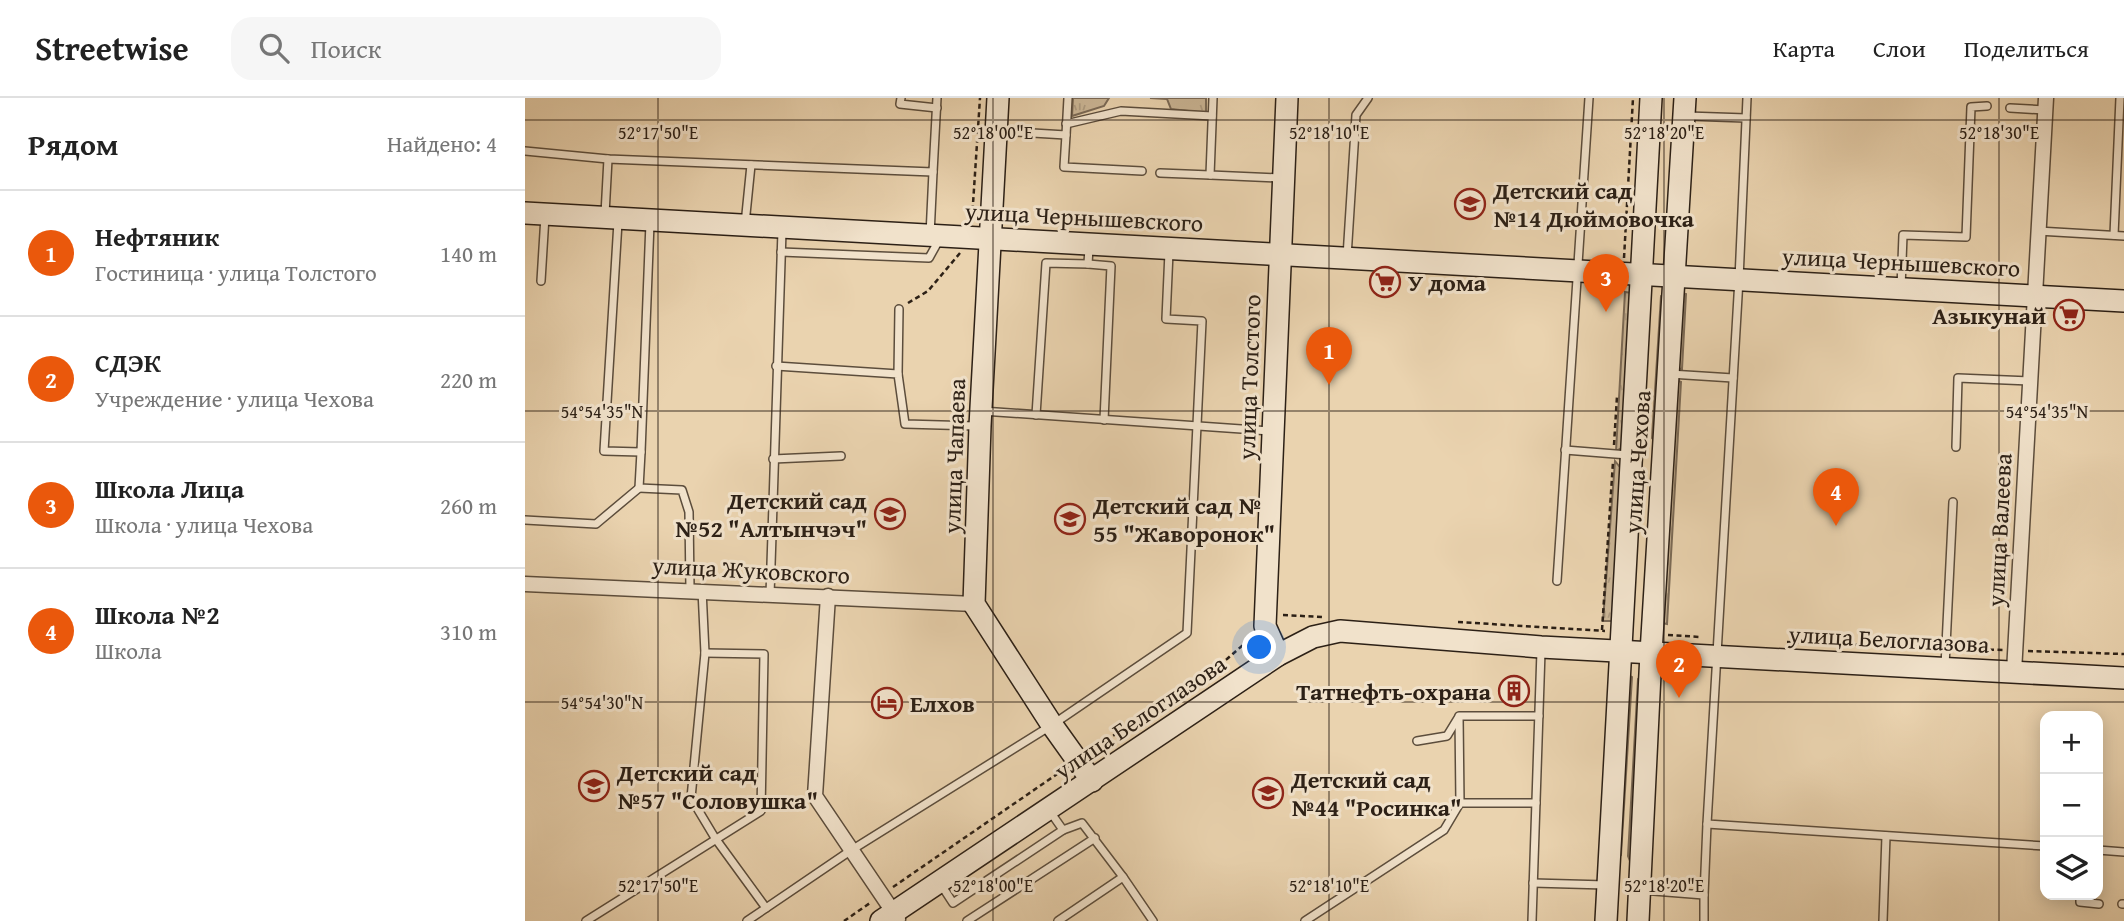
<!DOCTYPE html>
<html lang="ru">
<head>
<meta charset="utf-8">
<style>
  body { margin:0; font-family:"Gentium Book Plus",serif; background:#f6f6f6; color:#222 }
  .controls { position:absolute; right:21px; bottom:21px; display:grid; overflow:hidden; border-radius:14px; box-shadow:0 4px 18px #0003 }
  .controls button { width:63px; height:63px; display:grid; place-items:center; padding:0; border:0; border-bottom:2px solid #e0e0e0; background:#fff; color:#222; font:35px sans-serif }
  .you { position:absolute; left:735px; top:550px; width:24px; height:24px; margin:-18px; border:5px solid #fff; border-radius:50%; background:#1a73e8; box-shadow:0 0 0 10px #1a73e833 }
  .badge { display:grid; place-items:center; width:46px; height:46px; border-radius:50%; background:#ea580c; color:#fff; font-size:23px; font-weight:700 }
  .pin { position:absolute; translate:-50% -58px; filter:drop-shadow(0 2px 4px #0008) }
  .pin::after { content:''; position:absolute; top:37px; width:24px; height:21px; background:inherit; clip-path:polygon(0 0,100% 0,50% 100%) }
  .list { margin:0; padding:0; list-style:none }
  h2 { display:flex; justify-content:space-between; align-items:center; height:91px; margin:0; padding:0 28px; font-size:30px }
  h2 small { font-size:23px; font-weight:400; color:#767676 }
  .list li { display:grid; grid-template-columns:46px 1fr auto; gap:21px; align-items:center; box-sizing:border-box; height:126px; padding:0 28px; border-top:2px solid #e0e0e0 }
  .list b { display:block; font-size:26px; white-space:nowrap }
  .list p { margin:0; font-size:23px; white-space:nowrap; color:#767676 }
  .list em { font-size:23px; font-style:normal; color:#767676 }
  .icon { flex:none; width:38px; height:38px; fill:none; stroke:currentColor; stroke-width:2; stroke-linecap:round; stroke-linejoin:round }
  .map { position:relative; flex:none; width:1599px; height:823px; overflow:hidden }
  header { display:flex; align-items:center; gap:42px; box-sizing:border-box; height:98px; padding:0 35px; background:#fff; border-bottom:2px solid #e0e0e0 }
  header strong { font-size:33px }
  nav { display:flex; gap:38px; margin-inline-start:auto; font-size:24px }
  .search { width:490px; height:63px; background:#f6f6f6; display:flex; align-items:center; gap:18px; box-sizing:border-box; padding:0 24px; border-radius:21px; color:#767676; font-size:26px }
  main { display:flex }
  aside { flex:1; background:#fff }
  .map>svg:first-child { display:block }
</style>
</head>
<body>
<header>
<strong>Streetwise</strong>
<div class="search"><svg class="icon" aria-label="search" viewBox="0 0 24 24"><circle cx="10" cy="10" r="6"/><path d="M15 15l6 6"/></svg>Поиск</div>
<nav><a>Карта</a><a>Слои</a><a>Поделиться</a></nav>
</header>
<main>
<aside>
<h2>Рядом<small>Найдено: 4</small></h2>
<ul class="list">
<li><span class="badge">1</span><div><b>Нефтяник</b><p>Гостиница · улица Толстого</p></div><em>140 m</em></li>
<li><span class="badge">2</span><div><b>СДЭК</b><p>Учреждение · улица Чехова</p></div><em>220 m</em></li>
<li><span class="badge">3</span><div><b>Школа Лица</b><p>Школа · улица Чехова</p></div><em>260 m</em></li>
<li><span class="badge">4</span><div><b>Школа №2</b><p>Школа</p></div><em>310 m</em></li>
</ul>
</aside>
<div class="map">
<svg width="1599" height="823" viewBox="0 0 1599 823">
  <defs>
    <pattern id="grass-tufts" width="24" height="20" patternUnits="userSpaceOnUse" patternTransform="scale(1.75)"><rect width="24" height="20" fill="#cab595"/><path d="M3 7l-1-3M5 7V3M7 7l1-3M15 17l-1-3M17 17v-4M19 17l1-3" fill="none" stroke="#ae9b80"/></pattern>
    <pattern id="forest-firs" width="22" height="20" patternUnits="userSpaceOnUse" patternTransform="scale(1.75)"><rect width="22" height="20" fill="#cab595"/><path d="M5 1l3.5 6h-7zM16 11l3.5 6h-7z" fill="#ae9b80"/></pattern>
  </defs>
  <rect width="100%" height="100%" fill="#ead3af"/>
  <filter id="stains"><feTurbulence type="fractalNoise" baseFrequency=".00286" numOctaves="4"/><feColorMatrix values="0 0 0 0 .2 0 0 0 0 .09 0 0 0 0 .02 0 0 0 .5 -.17"/></filter>
  <radialGradient id="worn" r=".72"><stop offset=".6" stop-color="#630" stop-opacity="0"/><stop offset="1" stop-color="#630" stop-opacity=".3"/></radialGradient>
  <g fill="url(#grass-tufts)" stroke="#7b6a56" stroke-width="2">
    <polygon points="548,0 584,0 579,8 547,18"/>
    <polygon points="625,0 681,0 681,15 646,11 642,1"/>
    <polygon points="1100,194 1108,195 1097,350 1091,353"/>
    <polygon points="1156,195 1161,196 1157,271 1151,270"/>
    <polygon points="1151,282 1156,284 1142,526 1137,525"/>
    <polygon points="1090,363 1098,373 1090,523 1078,523"/>
  </g>
  <g fill="url(#forest-firs)" stroke="#7b6a56" stroke-width="2">
    <polygon points="1139,196 1131,344 1127,340 1136,198"/>
    <polygon points="1101,576 1107,579 1096,757 1090,763"/>
    <polygon points="1118,577 1107,768 1103,758 1113,581"/>
  </g>
  <g fill="none" stroke-linecap="round" stroke-linejoin="round">
    <g stroke="#5c4d3c" stroke-width="10">
      <g id="lane">
        <polyline points="376,0 375,6 412,10"/>
        <polyline points="688,0 685,77 755,80"/>
        <polyline points="1222,0 1214,181 1182,726 1520,748"/>
        <polyline points="1485,10 1520,12"/>
        <polyline points="1162,18 1221,20"/>
        <polyline points="541,26 596,13 687,18"/>
        <polyline points="474,33 541,37 543,0"/>
        <polyline points="541,37 539,69 617,73"/>
        <polyline points="0,53 83,61 408,74 412,0"/>
        <polyline points="635,75 685,77"/>
        <polyline points="80,116 83,61"/>
        <polyline points="93,124 79,353 116,354 125,125"/>
        <polyline points="220,126 226,67"/>
        <polyline points="1513,133 1599,138"/>
        <polyline points="405,137 408,74"/>
        <polyline points="1589,137 1595,0"/>
        <polyline points="256,154 404,160 414,142"/>
        <polyline points="822,159 831,17 843,0"/>
        <polyline points="563,166 586,168 579,322"/>
        <polyline points="16,183 20,118"/>
        <polyline points="1376,190 1378,137 1441,139 1446,9 1462,8"/>
        <polyline points="251,268 373,276 380,326 451,328"/>
        <polyline points="373,276 374,211"/>
        <polyline points="1145,276 1208,280"/>
        <polyline points="457,313 745,333"/>
        <polyline points="511,317 521,165 563,166 564,150"/>
        <polyline points="1431,349 1433,280 1505,283"/>
        <polyline points="1040,352 1103,357"/>
        <polyline points="116,354 114,390 157,392 164,414 165,491"/>
        <polyline points="248,361 316,358"/>
        <polyline points="0,422 71,426 114,390"/>
        <polyline points="1032,483 1064,0"/>
        <polyline points="177,492 180,555 166,700 190,740 241,810"/>
        <polyline points="245,497 257,133"/>
        <polyline points="1420,568 1428,404"/>
        <polyline points="892,643 922,638 933,620"/>
        <polyline points="935,705 1011,705"/>
        <polyline points="524,712 538,732 557,725 598,779"/>
        <polyline points="1573,752 1599,754"/>
        <polyline points="415,785 428,805 538,732"/>
        <polyline points="1008,785 1081,787"/>
        <polyline points="1116,792 1179,797 1182,726"/>
        <polyline points="1555,797 1555,804 1574,806"/>
        <polyline points="1597,806 1599,806"/>
        <polyline points="61,823 236,713 239,556 180,555"/>
        <polyline points="222,823 325,753 527,627 662,535 677,223 641,221 644,154"/>
        <polyline points="442,823 570,740"/>
        <polyline points="533,823 598,779 628,823"/>
        <polyline points="780,823 919,732 935,705 934,618 1014,618"/>
        <polyline points="1007,823 1016,553"/>
        <polyline points="1179,823 1179,797"/>
        <polyline points="1358,823 1361,738"/>
      </g>
    </g>
    <g stroke="#5c4d3c" stroke-width="17">
      <g id="street">
        <polyline points="0,486 449,506"/>
        <polyline points="303,498 290,698 373,821"/>
        <polyline points="1489,574 1521,0"/>
      </g>
    </g>
    <g stroke="#2c2016" stroke-width="24">
      <g id="secondary">
        <polyline points="473,0 455,328 449,506 527,627 567,683"/>
        <polyline points="0,115 1599,203"/>
        <polyline points="753,557 740,528 762,0"/>
        <polyline points="356,823 753,557 788,539 815,533 1016,549 1599,580"/>
        <polyline points="1081,823 1126,0"/>
        <polyline points="1113,823 1126,555 1160,0"/>
      </g>
    </g>
    <g stroke="#2c2016" stroke-width="2.5" stroke-dasharray="5 3.5" stroke-linecap="butt">
      <polyline points="447,121 455,0"/>
      <polyline points="1099,160 1108,0"/>
      <polyline points="383,205 403,193 435,155"/>
      <polyline points="1089,347 1092,298"/>
      <polyline points="758,517 797,519"/>
      <polyline points="933,524 1080,533"/>
      <polyline points="1077,532 1088,364"/>
      <polyline points="1143,537 1175,539"/>
      <polyline points="1262,544 1413,550"/>
      <polyline points="1430,551 1479,552"/>
      <polyline points="1503,553 1599,556"/>
      <polyline points="567,652 702,561 727,539"/>
      <polyline points="368,789 538,672"/>
      <polyline points="319,823 345,805"/>
    </g>
    <use href="#lane" stroke="#f1e2cb" stroke-width="7"/>
    <use href="#street" stroke="#f1e2cb" stroke-width="14"/>
    <use href="#secondary" stroke="#f1e2cb" stroke-width="21"/>
  </g>
  <path fill="none" stroke="#2c2016" stroke-width="2" stroke-opacity="0.45" d="M133 0V823M468 0V823M804 0V823M1139 0V823M1474 0V823M0 22H1599M0 313H1599M0 604H1599"/>
  <defs>
    <g id="school-ring" transform="scale(1.575)"><circle r="9.5" fill="#f1e2cb" stroke="#8f2418" stroke-width="1.5"/><path d="M0-5L7-2L0 1L-7-2ZM-4 1L0 2.5L4 1V4Q0 6-4 4Z" fill="#8f2418"/></g>
    <g id="supermarket-ring" transform="scale(1.575)"><circle r="9.5" fill="#f1e2cb" stroke="#8f2418" stroke-width="1.5"/><path d="M-6-5.5h2.5l.6 2H6L4.5 2H-2.5L-4.4-4H-6ZM-1.5 3.2a1.3 1.3 0 1 0 .1 0ZM3 3.2a1.3 1.3 0 1 0 .1 0Z" fill="#8f2418"/></g>
    <g id="building-ring" transform="scale(1.575)"><circle r="9.5" fill="#f1e2cb" stroke="#8f2418" stroke-width="1.5"/><path d="M-4-6H4V6H1V3H-1V6H-4ZM-2.5-4.3h1.7v1.8h-1.7ZM.8-4.3h1.7v1.8H.8ZM-2.5-1h1.7V.8h-1.7ZM.8-1h1.7V.8H.8Z" fill="#8f2418"/></g>
    <g id="hotel-ring" transform="scale(1.575)"><circle r="9.5" fill="#f1e2cb" stroke="#8f2418" stroke-width="1.5"/><path d="M-6-4.5h1.5V1H6V5H4.5V3h-9V5H-6ZM-4 0a1.8 1.8 0 1 1 3.6 0ZM.5 0V-2.5h3Q6-2.5 6 0Z" fill="#8f2418"/></g>
  </defs>
  <g fill-rule="evenodd">
    <use href="#school-ring" x="945" y="106"/>
    <use href="#supermarket-ring" x="860" y="184"/>
    <use href="#supermarket-ring" x="1544" y="217"/>
    <use href="#school-ring" x="365" y="416"/>
    <use href="#school-ring" x="545" y="421"/>
    <use href="#building-ring" x="989" y="593"/>
    <use href="#hotel-ring" x="362" y="605"/>
    <use href="#school-ring" x="69" y="688"/>
    <use href="#school-ring" x="743" y="695"/>
  </g>
  <g text-anchor="middle" dominant-baseline="central" stroke-width="6" stroke-linejoin="round" paint-order="stroke">
    <g font-size="24" font-weight="bold" fill="#2c2016" stroke="#f1e2cb" text-anchor="start">
      <text x="968" y="92">Детский сад<tspan x="968" dy="28">№14 Дюймовочка</tspan></text>
      <text x="883" y="184">У дома</text>
      <text x="1521" y="217" text-anchor="end">Азыкунай</text>
      <text x="342" y="402" text-anchor="end">Детский сад<tspan x="342" dy="28">№52 "Алтынчэч"</tspan></text>
      <text x="568" y="407">Детский сад №<tspan x="568" dy="28">55 "Жаворонок"</tspan></text>
      <text x="966" y="593" text-anchor="end">Татнефть-охрана</text>
      <text x="385" y="605">Елхов</text>
      <text x="92" y="674">Детский сад<tspan x="92" dy="28">№57 "Соловушка"</tspan></text>
      <text x="766" y="681">Детский сад<tspan x="766" dy="28">№44 "Росинка"</tspan></text>
    </g>
    <g font-size="24" fill="#2c2016" stroke="#f1e2cb">
      <text transform="translate(559 119) rotate(3)">улица Чернышевского</text>
      <text transform="translate(1376 164) rotate(3)">улица Чернышевского</text>
      <text transform="translate(724 279) rotate(-88)">улица Толстого</text>
      <text transform="translate(429 358) rotate(-88)">улица Чапаева</text>
      <text transform="translate(1112 364) rotate(-86)">улица Чехова</text>
      <text transform="translate(1474 432) rotate(-87)">улица Валеева</text>
      <text transform="translate(226 472) rotate(3)">улица Жуковского</text>
      <text transform="translate(1364 541) rotate(3)">улица Белоглазова</text>
      <text transform="translate(615 619) rotate(-34)">улица Белоглазова</text>
    </g>
  </g>
  <g font-size="18" text-anchor="middle" fill="#2c2016" stroke="#f1e2cb" stroke-width="6" stroke-linejoin="round" paint-order="stroke">
    <text x="133" y="41">52°17'50"E</text>
    <text x="468" y="41">52°18'00"E</text>
    <text x="804" y="41">52°18'10"E</text>
    <text x="1139" y="41">52°18'20"E</text>
    <text x="1474" y="41">52°18'30"E</text>
    <text x="77" y="320">54°54'35"N</text>
    <text x="1522" y="320">54°54'35"N</text>
    <text x="77" y="611">54°54'30"N</text>
    <text x="133" y="794">52°17'50"E</text>
    <text x="468" y="794">52°18'00"E</text>
    <text x="804" y="794">52°18'10"E</text>
    <text x="1139" y="794">52°18'20"E</text>
  </g>
  <rect width="100%" height="100%" filter="url(#stains)"/>
  <rect width="100%" height="100%" fill="url(#worn)"/>
</svg>
<div class="controls">
<button>+</button>
<button>−</button>
<button><svg class="icon" aria-label="layers" viewBox="0 0 24 24"><path d="M12 4l9 5-9 5-9-5zM3 14l9 5 9-5"/></svg></button>
</div>
<div class="you"></div>
<div class="pin badge" style="left:804px;top:287px">1</div>
<div class="pin badge" style="left:1154px;top:600px">2</div>
<div class="pin badge" style="left:1081px;top:214px">3</div>
<div class="pin badge" style="left:1311px;top:428px">4</div>
</div>
</main>
</body>
</html>
